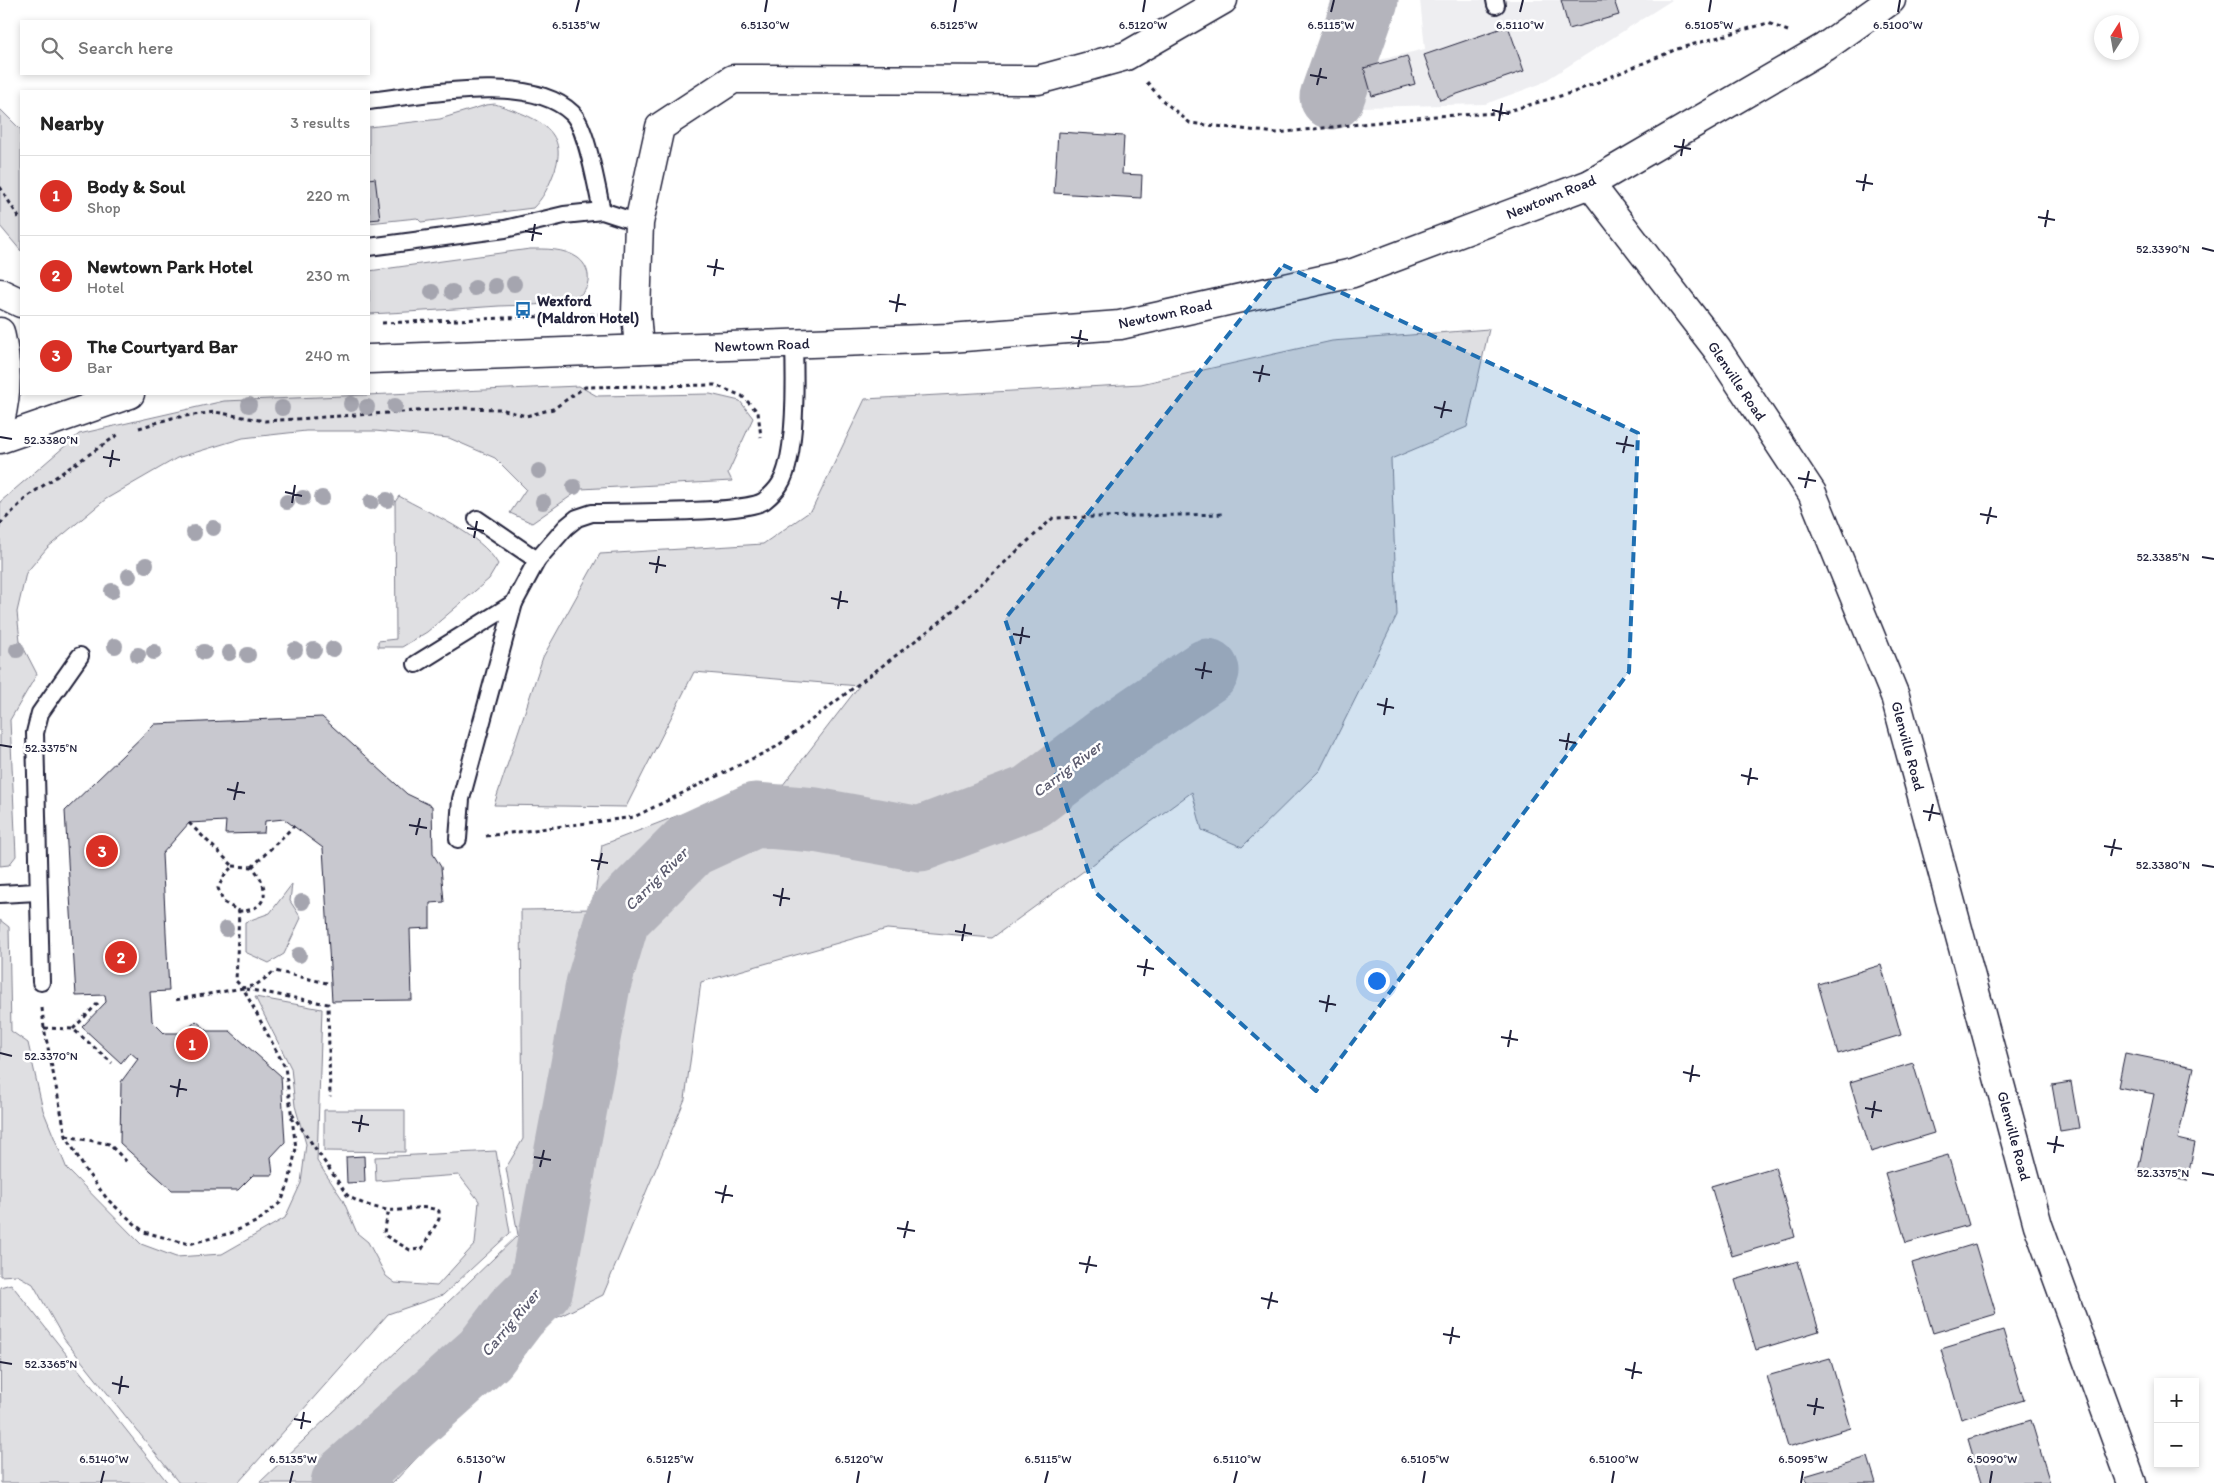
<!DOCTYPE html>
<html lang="en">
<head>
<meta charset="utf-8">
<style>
  body { margin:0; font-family:Itim,sans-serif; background:#f2f2f2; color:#222 }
  .controls { position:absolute; right:15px; bottom:15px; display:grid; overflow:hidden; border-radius:0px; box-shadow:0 2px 8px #0003 }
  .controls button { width:45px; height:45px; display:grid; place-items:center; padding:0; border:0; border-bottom:1px solid #e0e0e0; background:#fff; color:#222; font:25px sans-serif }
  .compass { position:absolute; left:2094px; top:15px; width:45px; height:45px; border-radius:50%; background:#fff; box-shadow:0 2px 8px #0003; rotate:11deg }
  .you { position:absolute; left:1376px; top:980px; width:18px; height:18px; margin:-12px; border:4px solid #fff; border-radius:50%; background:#1a73e8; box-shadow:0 0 0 8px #1a73e833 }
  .badge { display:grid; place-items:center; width:32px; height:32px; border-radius:50%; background:#d93025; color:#fff; font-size:16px; font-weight:700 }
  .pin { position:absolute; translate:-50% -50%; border:2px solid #fff; box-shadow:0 1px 5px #0006 }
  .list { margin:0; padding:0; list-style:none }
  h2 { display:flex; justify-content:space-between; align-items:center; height:65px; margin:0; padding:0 20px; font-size:21px }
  h2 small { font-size:16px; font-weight:400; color:#767676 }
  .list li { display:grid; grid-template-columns:32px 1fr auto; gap:15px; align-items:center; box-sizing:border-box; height:80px; padding:0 20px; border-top:1px solid #e0e0e0 }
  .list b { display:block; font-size:19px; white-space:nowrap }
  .list p { margin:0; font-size:16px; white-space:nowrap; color:#767676 }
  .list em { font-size:16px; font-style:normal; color:#767676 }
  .icon { flex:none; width:28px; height:28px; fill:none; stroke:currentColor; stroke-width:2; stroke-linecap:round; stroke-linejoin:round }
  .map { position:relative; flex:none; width:2214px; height:1483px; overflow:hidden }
  .search { position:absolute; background:#fff; box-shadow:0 2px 8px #0003; left:20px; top:20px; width:350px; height:55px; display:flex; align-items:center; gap:12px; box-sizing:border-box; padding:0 18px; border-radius:0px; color:#767676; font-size:19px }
  .panel { position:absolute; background:#fff; box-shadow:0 2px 8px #0003; left:20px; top:90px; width:350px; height:305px; border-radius:0px }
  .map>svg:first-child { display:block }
</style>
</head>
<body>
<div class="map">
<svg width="2214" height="1483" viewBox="0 0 2214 1483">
  <rect width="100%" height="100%" fill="#fff"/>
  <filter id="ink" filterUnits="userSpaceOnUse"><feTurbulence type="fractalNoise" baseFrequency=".02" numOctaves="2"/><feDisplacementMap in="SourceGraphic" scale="10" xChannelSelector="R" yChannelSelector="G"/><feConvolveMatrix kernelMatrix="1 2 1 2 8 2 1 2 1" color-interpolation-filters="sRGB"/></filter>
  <g filter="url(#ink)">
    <polygon fill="#eeeef1" points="1420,0 1672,0 1540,84 1485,104 1362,107 1358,65 1425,49"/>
    <g fill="#dfdfe2" stroke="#80808e">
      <path d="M495 104C531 116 573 128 553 175 548 188 543 198 533 208L421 222 417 218 369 223V127L440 119 486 105Z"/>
      <polygon points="0,109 21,130 21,251 0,226"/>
      <path d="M530 249C545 249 564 248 578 258 594 270 591 294 571 299 548 306 523 305 499 306 456 309 412 312 369 314V271Z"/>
      <polygon points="1489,329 1467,427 1391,459 1397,615 1320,770 1242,847 1202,830 1192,792 992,938 887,929 701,982 685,1099 603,1295 542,1325 393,1483 259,1483 518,1235 506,1168 523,1139 521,910 593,909 602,845 697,808 779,790 859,686 694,672 626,807 494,805 543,657 600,554 763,544 812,510 865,399 1141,384 1332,341"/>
      <polygon points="579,386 597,396 710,394 740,401 753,418 728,473 732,481 581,489 532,523 510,513 526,489 495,458 449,438 375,431 306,431 243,438 177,458 106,499 47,548 26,573 17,612 20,641 37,674 10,720 16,856 9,865 0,866 0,502 79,434 224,401"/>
      <path d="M399 496C430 514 480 533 498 564L489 579 427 632 402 647H378V641L396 639 395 502Z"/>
      <polygon points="292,884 290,901 301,918 284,954 269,963 245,952 245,922 270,913"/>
      <polygon points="0,920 9,927 11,1031 28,1043 43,1110 67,1169 141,1244 176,1257 222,1254 285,1218 301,1183 306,1144 295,1106 291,1068 255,997 322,1009 317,1161 343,1200 357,1233 368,1242 386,1276 395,1283 437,1286 475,1244 479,1201 459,1175 376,1181 375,1157 496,1151 510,1233 443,1295 388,1314 238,1483 179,1483 64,1339 33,1284 17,1275 0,1276"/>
      <polygon points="324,1110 405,1110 405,1152 324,1151"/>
      <polygon points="11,1284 168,1483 1,1483 0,1287"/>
    </g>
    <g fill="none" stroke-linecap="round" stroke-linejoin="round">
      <g stroke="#b4b4bc" stroke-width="65">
        <polyline points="1332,97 1366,0"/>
        <polyline points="343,1483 346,1478 485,1354 516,1313 541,1288 598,985 618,917 690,845 755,815 815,820 920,839 1031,797 1109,738 1207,671"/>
      </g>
    </g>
    <g fill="#c8c8cf" stroke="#22223b">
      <polygon points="1561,0 1614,0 1619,15 1569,29"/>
      <polygon points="1508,26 1524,71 1440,100 1424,55"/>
      <polygon points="1407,56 1415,84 1372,96 1364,68"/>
      <polygon points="1058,132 1124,136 1122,174 1142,175 1141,198 1054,193"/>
      <polygon points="375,178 380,219 369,220 369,179"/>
      <polygon points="322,717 407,794 432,806 433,854 441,867 444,902 430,903 430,928 410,929 412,1000 332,1001 323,848 284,819 265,821 264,833 225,834 226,821 189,823 162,854 169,991 150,992 152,1021 164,1033 183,1033 196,1021 208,1031 230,1031 281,1076 285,1142 271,1157 273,1175 253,1175 238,1190 172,1190 120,1143 121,1082 138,1059 130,1052 121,1063 82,1027 106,1002 105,995 76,996 65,811 155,724"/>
      <polygon points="1881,965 1901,1035 1838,1054 1818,984"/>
      <polygon points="2125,1053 2194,1067 2178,1139 2195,1143 2187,1181 2138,1171 2154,1094 2118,1087"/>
      <polygon points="1913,1063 1934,1133 1871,1152 1850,1082"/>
      <polygon points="2071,1082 2079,1128 2060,1131 2052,1085"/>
      <polygon points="1948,1155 1969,1225 1906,1243 1885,1173"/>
      <polygon points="364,1156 365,1182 347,1183 346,1157"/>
      <polygon points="1775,1167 1795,1237 1732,1256 1711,1186"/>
      <polygon points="1975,1244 1996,1314 1933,1333 1912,1263"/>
      <polygon points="1798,1261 1819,1331 1756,1350 1735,1280"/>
      <polygon points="2003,1330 2024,1400 1961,1419 1941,1349"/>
      <polygon points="1830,1358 1851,1428 1788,1447 1767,1376"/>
      <polygon points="2031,1420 2050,1483 1981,1483 1968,1439"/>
      <polygon points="1868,1457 1876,1483 1807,1483 1805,1476"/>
    </g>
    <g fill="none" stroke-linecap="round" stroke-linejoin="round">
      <g stroke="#22223b" stroke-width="20">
        <g id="service">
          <polyline points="1495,0 1496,5"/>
          <path d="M369 101C423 95 529 72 572 113 587 127 597 190 602 211"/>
          <polyline points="369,247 505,229 564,215 602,211 639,223"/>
          <polyline points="477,519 537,560"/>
          <path d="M416 664 514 603 537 560 566 527 577 518 592 513C624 512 743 514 764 501 769 497 777 489 780 484 797 457 795 378 794 345"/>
          <polyline points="458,839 461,799 514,603"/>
          <polyline points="0,894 37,892"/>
          <polyline points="41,982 35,733 40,713 80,656"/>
        </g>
      </g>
      <g stroke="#22223b" stroke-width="31">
        <polyline id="minor" points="639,349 636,313 639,223 660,127 733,79 1038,80 1126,56 1223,0"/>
      </g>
      <g stroke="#22223b" stroke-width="31">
        <polyline id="tertiary" points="1590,184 1717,349 1812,493 1895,696 2038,1225 2132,1483"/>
      </g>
      <g stroke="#22223b" stroke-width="31">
        <g id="secondary">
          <polyline points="0,293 21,303"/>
          <polyline points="369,359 950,338 1120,325 1353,273 1590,184 1825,47 1891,0"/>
          <polyline points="0,439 130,394"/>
        </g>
      </g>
      <g stroke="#22223b" stroke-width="31">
        <path id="trunk" d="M0 332C7 363 8 390 0 421"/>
      </g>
      <g stroke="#22223b" stroke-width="3" stroke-dasharray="4 4" stroke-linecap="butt">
        <polyline points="1147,82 1161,99 1190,123 1276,133 1436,116 1501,113 1574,92 1677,49 1768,23 1788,31"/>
        <polyline points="0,187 21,221"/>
        <polyline points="382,323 603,314"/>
        <polyline points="139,428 172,418 215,412 265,421 463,408 500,409 526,416 553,409 585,387 715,385 742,396 758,412 761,437"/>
        <polyline points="0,524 28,496 119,434"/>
        <polyline points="189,823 233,866 225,874 218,888 223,902 239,911 236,981 243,988 256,985 275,971 331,984"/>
        <polyline points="486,836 634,817 776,747 941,621 1053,518 1224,514"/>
        <path d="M233 866 252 867C270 886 270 911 239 911"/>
        <polyline points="252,867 294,826"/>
        <polyline points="246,989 328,1004 330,1097"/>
        <polyline points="42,1008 44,1028 66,1136 86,1171 108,1200 144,1232 189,1244 231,1233 258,1221 281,1202 289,1183 296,1148 285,1067 243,988 175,1000"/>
        <polyline points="44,1028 73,1029 112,1063"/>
        <polyline points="73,1029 98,1003"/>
        <path d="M292 1114 347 1195C358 1203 375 1208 388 1210 406 1212 422 1203 439 1211V1219L422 1249 410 1250 386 1236 384 1232 389 1210"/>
        <polyline points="66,1136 109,1144 129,1164"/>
      </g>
      <use href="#service" stroke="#fff" stroke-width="16"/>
      <use href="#minor" stroke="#fff" stroke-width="28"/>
      <use href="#tertiary" stroke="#fff" stroke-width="28"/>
      <use href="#secondary" stroke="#fff" stroke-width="28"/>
      <use href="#trunk" stroke="#fff" stroke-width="28"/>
    </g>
    <g fill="#a5a5af">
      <circle cx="514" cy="284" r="8"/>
      <circle cx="495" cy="286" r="8"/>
      <circle cx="475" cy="288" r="8"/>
      <circle cx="432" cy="292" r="8"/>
      <circle cx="452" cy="292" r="8"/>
      <circle cx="351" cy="404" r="8"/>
      <circle cx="249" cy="405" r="8"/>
      <circle cx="395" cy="406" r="8"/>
      <circle cx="367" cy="407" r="8"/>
      <circle cx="282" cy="408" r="8"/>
      <circle cx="539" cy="471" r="8"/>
      <circle cx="574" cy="487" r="8"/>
      <circle cx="303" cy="498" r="8"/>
      <circle cx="322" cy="498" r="8"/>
      <circle cx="387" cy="500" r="8"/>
      <circle cx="287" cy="502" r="8"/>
      <circle cx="371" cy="502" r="8"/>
      <circle cx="543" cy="502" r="8"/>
      <circle cx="213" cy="528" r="8"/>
      <circle cx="194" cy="533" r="8"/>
      <circle cx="146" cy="565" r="8"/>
      <circle cx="129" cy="576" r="8"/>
      <circle cx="112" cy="591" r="8"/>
      <circle cx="115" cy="646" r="8"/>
      <circle cx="333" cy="649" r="8"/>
      <circle cx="17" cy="650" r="8"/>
      <circle cx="295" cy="650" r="8"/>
      <circle cx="314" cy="650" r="8"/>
      <circle cx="154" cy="652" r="8"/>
      <circle cx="204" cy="652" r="8"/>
      <circle cx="229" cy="653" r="8"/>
      <circle cx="138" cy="655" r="8"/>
      <circle cx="248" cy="655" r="8"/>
      <circle cx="302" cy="902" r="8"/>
      <circle cx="226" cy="929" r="8"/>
      <circle cx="299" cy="955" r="8"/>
    </g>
  </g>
  <path fill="#1f6fb2" fill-opacity="0.2" stroke="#1f6fb2" stroke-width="4" stroke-dasharray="10 6" stroke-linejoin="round" d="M1283 265 1638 433 1629 672 1316 1091 1095 892 1005 619Z"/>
  <path fill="none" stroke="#22223b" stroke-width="2" d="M576 12 579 0M765 12 767 0M954 12 956 0M1143 12 1145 0M1331 12 1334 0M1520 12 1523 0M1709 12 1711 0M1898 12 1900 0M1310 75 1327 78M1317 85 1321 68M1492 110 1509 114M1499 121 1502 103M1674 146 1691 149M1681 156 1684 139M1856 181 1873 184M1863 191 1866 174M2038 217 2055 220M2045 227 2048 210M525 231 542 234M532 241 535 224M2202 248 2214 251M707 266 724 269M714 276 717 259M889 301 906 305M896 312 899 294M1071 337 1088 340M1078 347 1081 330M1253 372 1270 375M1259 382 1263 365M1434 407 1452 411M1441 418 1445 401M0 437 12 439M1616 443 1634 446M1623 453 1627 436M103 457 120 460M110 467 113 450M1798 478 1816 481M1805 488 1809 471M285 492 302 496M292 503 295 485M1980 514 1997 517M1987 524 1991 507M467 528 484 531M474 538 477 521M2202 557 2214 559M649 563 666 566M656 573 659 556M831 598 848 602M838 609 841 591M1013 634 1030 637M1020 644 1023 627M1195 669 1212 672M1202 679 1205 662M1377 704 1394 708M1384 715 1387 698M1559 740 1576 743M0 745 12 747M1566 750 1569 733M1741 775 1758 779M1748 785 1751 768M227 789 245 793M234 800 238 782M1923 811 1940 814M1929 821 1933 804M409 825 427 828M416 835 420 818M2104 846 2122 849M2111 856 2115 839M591 860 608 863M2202 865 2214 867M598 870 602 853M773 895 790 899M780 906 783 888M955 931 972 934M962 941 965 924M1137 966 1154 969M1144 976 1147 959M1319 1001 1336 1005M1326 1012 1329 995M1501 1037 1518 1040M1508 1047 1511 1030M0 1053 12 1056M1683 1072 1700 1076M1690 1082 1693 1065M170 1086 187 1090M177 1097 180 1079M1865 1108 1882 1111M1872 1118 1875 1101M352 1122 369 1125M359 1132 362 1115M2047 1143 2064 1146M2054 1153 2057 1136M534 1157 551 1160M540 1167 544 1150M2202 1173 2214 1175M715 1192 733 1196M722 1203 726 1185M897 1228 915 1231M904 1238 908 1221M1079 1263 1097 1266M1086 1273 1090 1256M1261 1298 1278 1302M1268 1309 1272 1292M1443 1334 1460 1337M1450 1344 1453 1327M0 1362 12 1364M1625 1369 1642 1373M1632 1379 1635 1362M112 1383 129 1387M119 1394 122 1376M1807 1405 1824 1408M1814 1415 1817 1398M294 1419 311 1422M301 1429 304 1412M101 1483 104 1471M290 1483 293 1471M479 1483 481 1471M668 1483 670 1471M857 1483 859 1471M1045 1483 1048 1471M1234 1483 1237 1471M1423 1483 1425 1471M1612 1483 1614 1471M1801 1483 1803 1471M1990 1483 1992 1471"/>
  <defs>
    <g id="bus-bare" transform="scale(1.35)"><path d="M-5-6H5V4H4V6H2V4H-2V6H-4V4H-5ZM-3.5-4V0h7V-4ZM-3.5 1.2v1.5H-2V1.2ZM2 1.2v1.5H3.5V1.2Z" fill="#1f6fb2" stroke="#fff" stroke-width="2.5" paint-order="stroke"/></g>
  </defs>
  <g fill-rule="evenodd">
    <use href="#bus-bare" x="523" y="310"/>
  </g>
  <g text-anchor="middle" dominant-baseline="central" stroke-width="5" stroke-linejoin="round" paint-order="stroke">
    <g font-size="15" fill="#22223b" stroke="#fff">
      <text transform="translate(1551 197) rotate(-22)">Newtown Road</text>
      <text transform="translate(1165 314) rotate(-12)">Newtown Road</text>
      <text transform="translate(762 345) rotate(-2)">Newtown Road</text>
      <text transform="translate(1737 381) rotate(56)">Glenville Road</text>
      <text transform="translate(1908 746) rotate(75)">Glenville Road</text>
      <text transform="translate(2014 1136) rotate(75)">Glenville Road</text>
    </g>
    <g font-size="15" font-weight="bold" fill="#22223b" stroke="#fff" text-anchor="start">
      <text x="537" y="301">Wexford<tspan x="537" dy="17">(Maldron Hotel)</tspan></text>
    </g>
    <g font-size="16" font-style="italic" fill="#5c5c6f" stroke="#fff">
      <text transform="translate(1067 769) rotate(-37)">Carrig River</text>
      <text transform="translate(656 879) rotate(-45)">Carrig River</text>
      <text transform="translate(510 1323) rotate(-50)">Carrig River</text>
    </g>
  </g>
  <g font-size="12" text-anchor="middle" fill="#22223b" stroke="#fff" stroke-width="5" stroke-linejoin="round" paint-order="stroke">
    <text x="576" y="29">6.5135°W</text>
    <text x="765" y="29">6.5130°W</text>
    <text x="954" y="29">6.5125°W</text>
    <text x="1143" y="29">6.5120°W</text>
    <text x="1331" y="29">6.5115°W</text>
    <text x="1520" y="29">6.5110°W</text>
    <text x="1709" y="29">6.5105°W</text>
    <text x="1898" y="29">6.5100°W</text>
    <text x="2163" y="253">52.3390°N</text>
    <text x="51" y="444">52.3380°N</text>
    <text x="2163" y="561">52.3385°N</text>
    <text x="51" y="752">52.3375°N</text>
    <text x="2163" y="869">52.3380°N</text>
    <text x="51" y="1060">52.3370°N</text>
    <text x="2163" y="1177">52.3375°N</text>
    <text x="51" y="1368">52.3365°N</text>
    <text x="104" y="1463">6.5140°W</text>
    <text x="293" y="1463">6.5135°W</text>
    <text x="481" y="1463">6.5130°W</text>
    <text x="670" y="1463">6.5125°W</text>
    <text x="859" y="1463">6.5120°W</text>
    <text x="1048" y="1463">6.5115°W</text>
    <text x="1237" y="1463">6.5110°W</text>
    <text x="1425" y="1463">6.5105°W</text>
    <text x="1614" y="1463">6.5100°W</text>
    <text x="1803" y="1463">6.5095°W</text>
    <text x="1992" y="1463">6.5090°W</text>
  </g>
</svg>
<div class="controls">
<button>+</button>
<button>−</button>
</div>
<svg class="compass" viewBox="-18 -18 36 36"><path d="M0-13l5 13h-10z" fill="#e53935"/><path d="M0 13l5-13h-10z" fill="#767676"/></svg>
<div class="you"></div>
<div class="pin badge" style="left:192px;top:1044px">1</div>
<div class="pin badge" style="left:121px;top:957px">2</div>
<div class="pin badge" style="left:102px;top:851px">3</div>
<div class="search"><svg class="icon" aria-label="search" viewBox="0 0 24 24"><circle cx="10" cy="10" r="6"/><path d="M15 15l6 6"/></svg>Search here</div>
<section class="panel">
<h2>Nearby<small>3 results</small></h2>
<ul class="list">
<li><span class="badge">1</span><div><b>Body &amp; Soul</b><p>Shop</p></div><em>220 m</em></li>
<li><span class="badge">2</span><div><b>Newtown Park Hotel</b><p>Hotel</p></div><em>230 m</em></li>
<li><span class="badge">3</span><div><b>The Courtyard Bar</b><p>Bar</p></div><em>240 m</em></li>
</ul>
</section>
</div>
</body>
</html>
